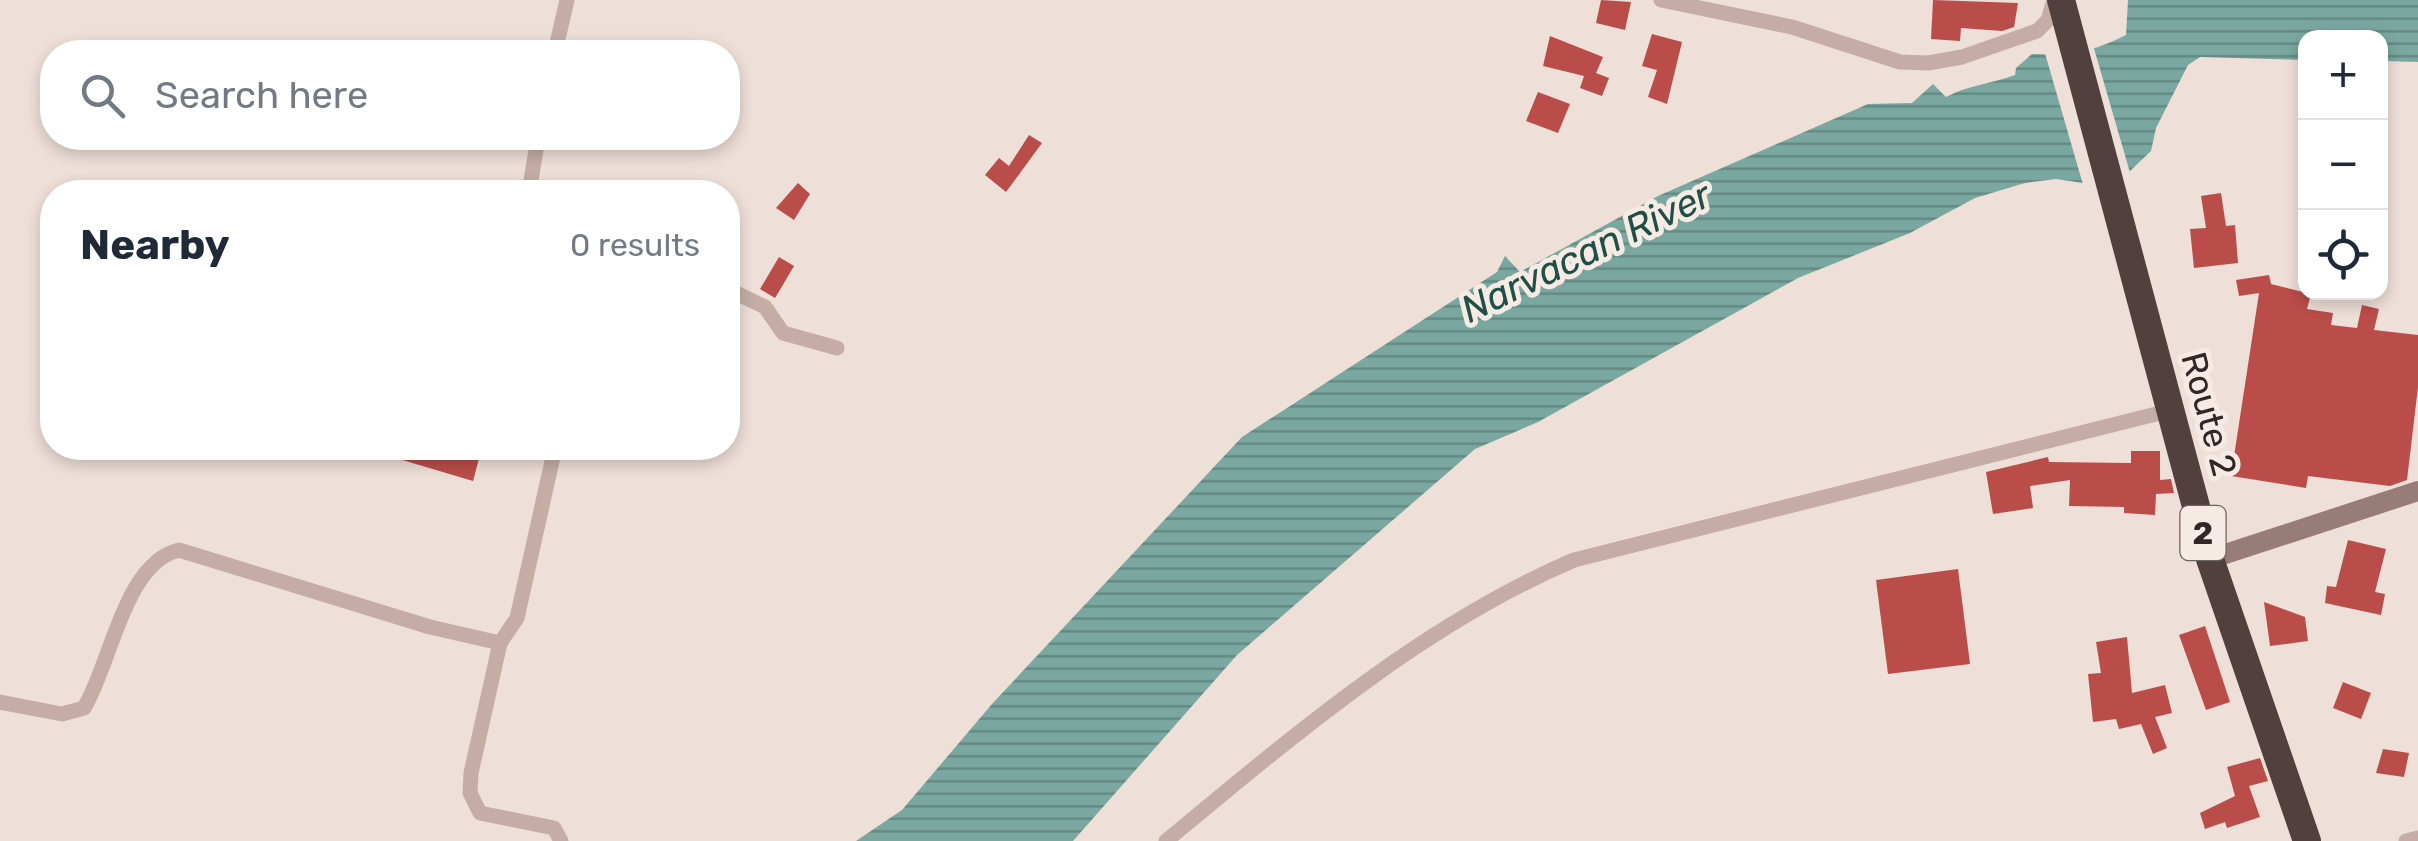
<!DOCTYPE html>
<html lang="en">
<head>
<meta charset="utf-8">
<style>
  body { margin:0; font-family:Rubik,sans-serif; background:#f2f2f3; color:#1f2937 }
  .controls { position:absolute; right:30px; top:30px; display:grid; overflow:hidden; border-radius:20px; box-shadow:0 5px 15px #0003 }
  .controls button { width:90px; height:90px; display:grid; place-items:center; padding:0; border:0; border-bottom:2px solid #e0e1e3; background:#fff; color:#1f2937; font:50px sans-serif }
  .list { margin:0; padding:0; list-style:none }
  h2 { display:flex; justify-content:space-between; align-items:center; height:130px; margin:0; padding:0 40px; font-size:42px }
  h2 small { font-size:32px; font-weight:400; color:#747a83 }
  .icon { flex:none; width:55px; height:55px; fill:none; stroke:currentColor; stroke-width:2; stroke-linecap:round; stroke-linejoin:round }
  .map { position:relative; flex:none; width:2418px; height:841px; overflow:hidden }
  .search { position:absolute; background:#fff; box-shadow:0 5px 15px #0003; left:40px; top:40px; width:700px; height:110px; display:flex; align-items:center; gap:25px; box-sizing:border-box; padding:0 35px; border-radius:40px; color:#747a83; font-size:38px }
  .panel { position:absolute; background:#fff; box-shadow:0 5px 15px #0003; left:40px; top:180px; width:700px; height:280px; border-radius:40px }
  .map>svg:first-child { display:block }
</style>
</head>
<body>
<div class="map">
<svg width="2418" height="841" viewBox="0 0 2418 841">
  <defs>
    <pattern id="water-rules" width="6" height="5" patternUnits="userSpaceOnUse" patternTransform="scale(2.5)"><rect width="6" height="5" fill="#7aa8a0"/><path d="M0 2.5h6" fill="none" stroke="#658982"/></pattern>
  </defs>
  <rect width="100%" height="100%" fill="#eedfd8"/>
  <path fill="url(#water-rules)" d="M2128 0H2418V62L2381 61 2380 38H2306L2305 60 2200 57 2188 65 2156 128 2151 151 2129 172 2083 183 2056 179 2025 183 1975 198 1910 233 1798 278 1538 422 1475 449 1237 655 1073 841H856L902 810 992 704 1242 437 1497 272 1505 256 1520 272 1658 196 1868 104 1912 103 1933 84 1946 97C1968 85 1991 84 2015 75L2016 68 2032 54C2069 56 2093 52 2126 35Z"/>
  <polygon fill="#eedfd8" points="2093,45 2131,176 2084,188 2044,50"/>
  <g fill="#ba4d4a">
    <polygon points="1601,0 1631,2 1625,30 1596,23"/>
    <polygon points="1933,0 2018,3 2014,27 2002,31 1961,28 1960,41 1931,39"/>
    <polygon points="1652,34 1682,42 1667,104 1648,97 1657,70 1642,66"/>
    <polygon points="1550,36 1603,57 1596,73 1609,78 1602,96 1580,88 1584,76 1543,66"/>
    <polygon points="1538,92 1570,104 1558,133 1526,121"/>
    <polygon points="1029,135 1042,143 1006,192 985,175 999,158 1009,166"/>
    <polygon points="798,183 810,194 794,220 776,208"/>
    <polygon points="2221,193 2226,226 2235,225 2238,263 2194,268 2190,229 2206,228 2201,196"/>
    <polygon points="779,257 794,266 775,298 760,289"/>
    <polygon points="2269,275 2271,284 2311,294 2307,309 2333,313 2331,325 2357,328 2362,305 2379,309 2374,330 2418,335 2418,387 2407,480 2390,486 2308,476 2306,488 2231,476 2259,293 2239,296 2236,280"/>
    <polygon points="373,448 469,448 481,451 473,481 372,451"/>
    <polygon points="2131,451 2160,451 2160,480 2171,479 2174,493 2156,494 2155,515 2124,513 2124,507 2069,506 2070,480 2030,486 2033,508 1993,514 1986,472 2048,457 2049,462 2131,463"/>
    <polygon points="2348,540 2386,549 2375,592 2385,594 2381,615 2325,603 2327,586 2336,587"/>
    <polygon points="1958,569 1970,664 1888,674 1876,580"/>
    <polygon points="2264,602 2305,617 2308,641 2270,646"/>
    <polygon points="2205,626 2230,702 2206,710 2179,635"/>
    <polygon points="2127,637 2132,693 2165,685 2172,713 2155,717 2167,748 2153,754 2141,724 2119,729 2116,719 2093,722 2088,674 2101,673 2096,642"/>
    <polygon points="2343,682 2371,693 2361,719 2333,708"/>
    <polygon points="2383,749 2409,753 2404,777 2376,773"/>
    <polygon points="2260,758 2268,781 2249,786 2260,817 2227,828 2225,822 2205,829 2200,813 2235,796 2227,767"/>
  </g>
  <g fill="none" stroke-linecap="round" stroke-linejoin="round">
    <g stroke="#c5ada6" stroke-width="15">
      <polyline points="1661,0 1792,27 1900,62 1928,63 1962,57 2037,31 2048,20 2054,0"/>
      <polyline points="555,52 567,0"/>
      <polyline points="529,192 538,138"/>
      <polyline points="728,289 765,307 783,333 837,348"/>
      <polyline points="500,643 471,773 470,793 480,813 554,828 561,841"/>
      <path d="M0 702 62 714 84 708C111 664 124 563 179 550L430 627 500 643 517 618 555 448"/>
      <path d="M1166 841C1292 737 1422 625 1574 560L2168 411"/>
      <polyline points="2406,841 2418,838"/>
    </g>
    <polyline stroke="#987c77" stroke-width="20" points="2210,559 2418,491"/>
    <polyline stroke="#52403e" stroke-width="28" points="2061,0 2210,559 2307,841"/>
  </g>
  <g text-anchor="middle" dominant-baseline="central" stroke-width="10" stroke-linejoin="round" paint-order="stroke">
    <rect fill="#f6eae4" stroke="#6c625f" stroke-width="2.5" x="2180.5" y="506" width="45" height="54" rx="8"/>
    <g font-size="32" font-weight="bold" fill="#312726">
      <text x="2203" y="533">2</text>
    </g>
    <g font-size="35" fill="#312726" stroke="#f6eae4">
      <text transform="translate(2209 414) rotate(75)">Route 2</text>
    </g>
    <g font-size="38" font-style="italic" fill="#204f48" stroke="#f6eae4">
      <text transform="translate(1586 252) rotate(-26)">Narvacan River</text>
    </g>
  </g>
</svg>
<div class="controls">
<button>+</button>
<button>−</button>
<button><svg class="icon" aria-label="locate" viewBox="0 0 24 24"><circle cx="12" cy="12" r="6"/><path d="M12 2v4M12 18v4M2 12h4M18 12h4"/></svg></button>
</div>
<div class="search"><svg class="icon" aria-label="search" viewBox="0 0 24 24"><circle cx="10" cy="10" r="6"/><path d="M15 15l6 6"/></svg>Search here</div>
<section class="panel">
<h2>Nearby<small>0 results</small></h2>
<ul class="list">
</ul>
</section>
</div>
</body>
</html>
